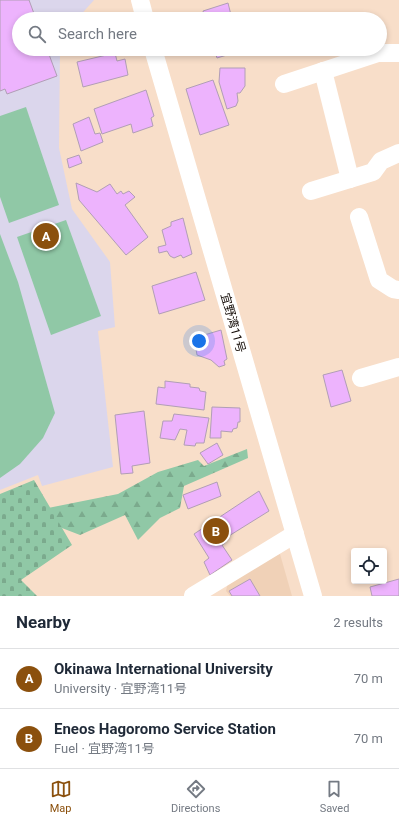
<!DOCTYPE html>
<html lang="en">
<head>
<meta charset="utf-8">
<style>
  body { margin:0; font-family:Roboto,"Noto Sans JP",sans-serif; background:#f2f2f3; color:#1f2937 }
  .controls { position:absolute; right:12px; bottom:12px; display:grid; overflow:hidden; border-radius:4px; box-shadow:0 2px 6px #0003 }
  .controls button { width:36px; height:36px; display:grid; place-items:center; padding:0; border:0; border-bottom:1px solid #e0e1e3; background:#fff; color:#1f2937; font:20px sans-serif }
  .you { position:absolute; left:199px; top:341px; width:14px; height:14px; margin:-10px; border:3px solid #fff; border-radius:50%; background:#1a73e8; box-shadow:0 0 0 6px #1a73e833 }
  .badge { display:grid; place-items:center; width:26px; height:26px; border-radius:50%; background:#8b500d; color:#fff; font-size:13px; font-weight:700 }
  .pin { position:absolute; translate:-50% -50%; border:2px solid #fff; box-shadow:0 1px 4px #0006 }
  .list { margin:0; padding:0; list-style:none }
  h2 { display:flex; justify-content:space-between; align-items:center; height:52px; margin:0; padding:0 16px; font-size:17px }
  h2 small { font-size:13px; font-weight:400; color:#747a83 }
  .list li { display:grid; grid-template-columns:26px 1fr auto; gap:12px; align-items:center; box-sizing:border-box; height:60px; padding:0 16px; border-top:1px solid #e0e1e3 }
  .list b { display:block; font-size:15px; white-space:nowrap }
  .list p { margin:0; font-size:13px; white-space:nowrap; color:#747a83 }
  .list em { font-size:13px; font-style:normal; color:#747a83 }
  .icon { flex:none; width:22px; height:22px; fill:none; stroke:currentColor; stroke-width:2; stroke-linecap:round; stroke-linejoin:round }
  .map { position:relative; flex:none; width:399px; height:596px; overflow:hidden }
  .search { position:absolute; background:#fff; box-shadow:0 2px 6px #0003; left:12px; right:12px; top:12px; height:44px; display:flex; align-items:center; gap:10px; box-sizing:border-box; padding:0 14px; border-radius:22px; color:#747a83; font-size:15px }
  .sheet { height:172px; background:#fff }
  nav { display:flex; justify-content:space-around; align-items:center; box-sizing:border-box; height:56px; border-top:1px solid #e0e1e3; background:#fff; font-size:11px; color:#747a83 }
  nav a { display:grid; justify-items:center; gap:2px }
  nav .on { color:#8b500d }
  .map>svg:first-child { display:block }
</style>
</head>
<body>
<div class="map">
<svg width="399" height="596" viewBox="0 0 399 596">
  <defs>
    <pattern id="forest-firs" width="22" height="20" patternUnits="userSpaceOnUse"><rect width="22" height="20" fill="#90c8a6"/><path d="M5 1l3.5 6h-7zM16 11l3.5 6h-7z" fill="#7baa8d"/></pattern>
    <pattern id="cemetery-stones" width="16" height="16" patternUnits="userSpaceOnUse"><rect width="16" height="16" fill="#90c8a6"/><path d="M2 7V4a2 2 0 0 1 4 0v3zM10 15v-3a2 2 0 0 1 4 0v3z" fill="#7baa8d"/></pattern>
  </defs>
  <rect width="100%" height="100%" fill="#f8dec9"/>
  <polygon fill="#f0d1b7" points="280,554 292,596 230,596 226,591 228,582 270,557"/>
  <polygon fill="#dbd6ec" points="0,0 94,0 77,19 19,19 19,49 60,49 59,148 72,209 110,262 115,327 98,331 113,467 42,486 38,475 0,490"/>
  <polygon fill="url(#forest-firs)" points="247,449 248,458 184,486 180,508 160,518 138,540 125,515 80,535 23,513 118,494 158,472 198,460 204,466"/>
  <polygon fill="url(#cemetery-stones)" points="34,480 72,545 21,580 37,596 0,596 0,494"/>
  <g fill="#90c8a6">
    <polygon points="26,107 59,205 9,223 0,197 0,116"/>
    <polygon points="66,220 101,316 51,335 17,237"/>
    <polygon points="0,234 18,282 55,413 43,438 20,464 0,478"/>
  </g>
  <g fill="#edb3fd" stroke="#b19eb6">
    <polygon points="0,0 29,0 36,19 19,19 19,49 47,49 57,76 7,94 5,89 0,91"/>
    <polygon points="228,3 232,19 205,19 203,11"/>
    <polygon points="214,49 240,49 240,51 217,58"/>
    <polygon points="115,53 117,61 125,59 128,75 83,87 77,62"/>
    <polygon points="220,68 245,68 245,86 240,93 237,93 238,101 236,106 227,109 219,82"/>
    <polygon points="213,80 229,125 200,135 186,89"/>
    <polygon points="146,90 154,116 151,118 153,126 133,133 131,124 102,134 94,109"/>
    <polygon points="89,117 95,134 100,133 103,142 81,151 73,124"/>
    <polygon points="79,155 82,163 69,168 67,159"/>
    <polygon points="76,183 97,192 110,184 117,194 121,191 123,194 129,191 135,197 125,205 148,237 126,255 79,200"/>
    <polygon points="183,218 192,254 183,258 181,255 174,258 170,256 167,251 159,253 158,247 166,245 162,230 171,226 171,222"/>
    <polygon points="196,272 205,300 159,314 152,286"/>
    <polygon points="221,330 227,359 224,361 225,365 219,367 211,360 197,355 194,338"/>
    <polygon points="342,370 351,401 331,407 323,375"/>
    <polygon points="165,381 190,384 190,387 199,388 200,391 206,392 204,410 156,404 158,387 165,388"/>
    <polygon points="212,407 240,408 240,422 238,422 237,428 233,429 232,432 221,431 221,438 210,438"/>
    <polygon points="144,411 150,463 132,466 133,473 121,474 115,415"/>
    <polygon points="174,414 209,418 204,443 196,443 195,446 184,445 187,430 180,429 175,440 160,438 163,421 172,421"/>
    <polygon points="217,443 223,455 208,464 200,453"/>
    <polygon points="217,482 221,496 188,509 183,495"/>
    <polygon points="259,491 269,511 224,539 225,543 222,545 232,560 210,575 204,562 209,558 194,534"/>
    <polygon points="250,579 260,596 232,596 229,591"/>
    <polygon points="399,579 399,596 372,596 370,587"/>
  </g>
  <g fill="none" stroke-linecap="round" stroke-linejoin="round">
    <g stroke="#fff" stroke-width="18">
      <polyline points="140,0 145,19"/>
      <polyline points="153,49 313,596"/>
      <polyline points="323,71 350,179"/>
      <polyline points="284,84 378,53 399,53"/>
      <polyline points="311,191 373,172 381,161 399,153"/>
      <polyline points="359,217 379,280 393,289 399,290"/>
      <polyline points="361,378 399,367"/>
      <polyline points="193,596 295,534"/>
    </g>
  </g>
  <g text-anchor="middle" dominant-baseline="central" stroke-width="3" stroke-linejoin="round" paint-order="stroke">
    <g font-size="12" fill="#110904" stroke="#fff">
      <text transform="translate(233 323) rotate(74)">宜野湾11号</text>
    </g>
  </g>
</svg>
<div class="controls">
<button><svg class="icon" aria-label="locate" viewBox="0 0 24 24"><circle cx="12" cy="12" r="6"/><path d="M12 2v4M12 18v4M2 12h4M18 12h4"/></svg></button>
</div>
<div class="you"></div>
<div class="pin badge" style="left:46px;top:236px">A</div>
<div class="pin badge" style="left:216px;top:531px">B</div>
<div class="search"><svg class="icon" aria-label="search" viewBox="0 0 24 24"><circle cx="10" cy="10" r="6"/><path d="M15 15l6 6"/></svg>Search here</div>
</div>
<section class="sheet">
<h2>Nearby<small>2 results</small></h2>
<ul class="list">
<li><span class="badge">A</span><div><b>Okinawa International University</b><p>University · 宜野湾11号</p></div><em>70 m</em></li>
<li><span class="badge">B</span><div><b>Eneos Hagoromo Service Station</b><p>Fuel · 宜野湾11号</p></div><em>70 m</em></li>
</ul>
</section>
<nav>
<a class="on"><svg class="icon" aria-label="map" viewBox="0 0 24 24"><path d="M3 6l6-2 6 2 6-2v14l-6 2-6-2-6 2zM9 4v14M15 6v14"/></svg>Map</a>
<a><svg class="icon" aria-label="directions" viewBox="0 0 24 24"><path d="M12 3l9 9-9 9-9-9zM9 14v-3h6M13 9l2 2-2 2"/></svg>Directions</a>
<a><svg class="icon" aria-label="saved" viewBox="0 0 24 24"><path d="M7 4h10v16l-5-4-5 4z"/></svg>Saved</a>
</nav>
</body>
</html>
